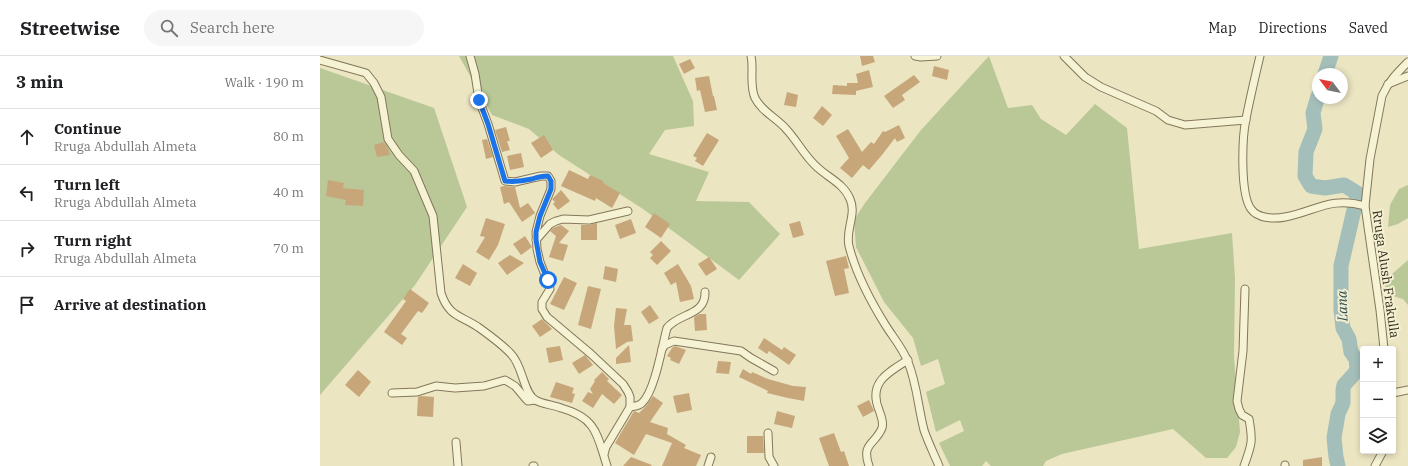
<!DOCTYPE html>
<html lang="en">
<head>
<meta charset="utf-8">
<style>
  body { margin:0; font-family:"IBM Plex Serif",serif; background:#f6f6f6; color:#202124 }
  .controls { position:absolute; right:12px; bottom:12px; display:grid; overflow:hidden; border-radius:4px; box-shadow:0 2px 6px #0003 }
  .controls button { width:36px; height:36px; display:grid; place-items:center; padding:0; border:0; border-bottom:1px solid #e0e0e0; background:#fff; color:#202124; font:20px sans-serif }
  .compass { position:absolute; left:992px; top:12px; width:36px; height:36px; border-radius:50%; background:#fff; box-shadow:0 2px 6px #0003; rotate:302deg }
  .stop { position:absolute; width:12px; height:12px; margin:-9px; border:3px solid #1a73e8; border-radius:50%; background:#fff }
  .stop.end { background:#1a73e8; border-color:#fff; box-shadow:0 1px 4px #0008 }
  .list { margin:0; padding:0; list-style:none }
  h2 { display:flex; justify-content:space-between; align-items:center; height:52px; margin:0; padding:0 16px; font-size:17px }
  h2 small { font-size:13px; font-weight:400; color:#757577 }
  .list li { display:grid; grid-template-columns:26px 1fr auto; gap:12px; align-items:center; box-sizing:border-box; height:56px; padding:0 16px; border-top:1px solid #e0e0e0 }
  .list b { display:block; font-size:15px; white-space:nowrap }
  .list p { margin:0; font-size:13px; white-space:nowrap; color:#757577 }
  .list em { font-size:13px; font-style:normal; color:#757577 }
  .icon { flex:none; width:22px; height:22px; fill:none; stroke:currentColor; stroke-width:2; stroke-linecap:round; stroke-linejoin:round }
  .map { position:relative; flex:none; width:1088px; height:410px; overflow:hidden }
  header { display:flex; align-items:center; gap:24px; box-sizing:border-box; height:56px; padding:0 20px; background:#fff; border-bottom:1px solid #e0e0e0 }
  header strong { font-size:19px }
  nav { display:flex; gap:22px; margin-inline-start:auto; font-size:14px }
  .search { width:280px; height:36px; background:#f6f6f6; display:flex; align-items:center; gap:10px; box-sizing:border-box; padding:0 14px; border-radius:22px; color:#757577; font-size:15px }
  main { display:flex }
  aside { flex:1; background:#fff }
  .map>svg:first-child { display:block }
</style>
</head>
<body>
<header>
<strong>Streetwise</strong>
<div class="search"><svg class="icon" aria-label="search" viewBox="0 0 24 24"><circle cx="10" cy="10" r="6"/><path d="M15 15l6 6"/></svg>Search here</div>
<nav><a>Map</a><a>Directions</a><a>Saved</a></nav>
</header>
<main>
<aside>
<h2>3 min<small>Walk · 190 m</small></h2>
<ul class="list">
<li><svg class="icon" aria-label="ahead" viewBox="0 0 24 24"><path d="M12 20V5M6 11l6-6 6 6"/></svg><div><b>Continue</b><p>Rruga Abdullah Almeta</p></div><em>80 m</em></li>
<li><svg class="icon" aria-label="left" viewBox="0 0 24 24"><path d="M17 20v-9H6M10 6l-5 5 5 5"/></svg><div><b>Turn left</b><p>Rruga Abdullah Almeta</p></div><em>40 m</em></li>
<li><svg class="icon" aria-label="right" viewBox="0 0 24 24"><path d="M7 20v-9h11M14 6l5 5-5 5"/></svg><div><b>Turn right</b><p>Rruga Abdullah Almeta</p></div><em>70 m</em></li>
<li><svg class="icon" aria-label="arrive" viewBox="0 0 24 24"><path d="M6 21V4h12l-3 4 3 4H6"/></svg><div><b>Arrive at destination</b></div></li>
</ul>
</aside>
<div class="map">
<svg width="1088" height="410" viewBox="0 0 1088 410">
  <rect width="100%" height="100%" fill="#ebe5c2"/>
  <g fill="#bac897">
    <polygon points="139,0 353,0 373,45 374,70 345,74 329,98 389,116 376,145 429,146 460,178 419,224 323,153 239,99 209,73 172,59"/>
    <polygon points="669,0 688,52 712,49 721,63 746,79 775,48 807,72 819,193 912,177 915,222 914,301 920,376 916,391 907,402 886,402 853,373 742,398 726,405 723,410 671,410 666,405 662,410 630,410 619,387 644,375 640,364 616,376 606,336 625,328 618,303 601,310 593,282 564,246 536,191 534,164 545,147 601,74"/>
    <polygon points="0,12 114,52 147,151 95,229 0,339"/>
    <polygon points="1088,129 1088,162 1078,168 1068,171 1070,149 1079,133"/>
    <polygon points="1088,204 1088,249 1083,243 1070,239 1061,224 1072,218"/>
  </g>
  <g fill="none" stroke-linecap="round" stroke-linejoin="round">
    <g stroke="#a4beba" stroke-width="15">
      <polyline points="1005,18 1011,0"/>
      <polyline points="998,40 993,57 995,73 986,96 985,120 991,130 1005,132 1024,129 1037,137 1036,139"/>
      <polyline points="1018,410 1016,401 1014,382 1018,358 1023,347 1023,334 1024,329 1035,317 1037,312 1036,303 1031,296 1029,283 1023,272 1021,254 1021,210 1034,154"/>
    </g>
  </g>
  <g fill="#c7a67a">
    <polygon points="540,0 553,0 555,6 542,10"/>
    <polygon points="370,3 375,12 364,18 359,8"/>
    <polygon points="614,10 629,14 627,24 612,20"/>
    <polygon points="549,14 553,31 536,35 536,39 512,38 513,29 527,30 527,27 538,27 536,18"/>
    <polygon points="594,19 600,26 582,39 585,44 573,52 564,40"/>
    <polygon points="389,20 393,40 394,40 397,54 385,56 380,34 377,35 375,22"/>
    <polygon points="467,36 478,39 476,51 464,49"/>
    <polygon points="502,50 512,59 503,70 493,62"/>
    <polygon points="579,69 585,82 577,86 575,82 562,99 549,114 543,109 532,122 520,112 529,102 516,80 528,73 542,96 551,86 554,88 563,75 565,76"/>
    <polygon points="186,71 190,85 187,85 190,94 182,96 175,74"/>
    <polygon points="387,77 399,84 383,110 375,105 377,102 373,100"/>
    <polygon points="224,79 233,94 221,102 211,87"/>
    <polygon points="167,83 173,101 166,103 162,84"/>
    <polygon points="64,86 68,92 70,99 57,101 54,89"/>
    <polygon points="201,97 204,111 190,114 187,100"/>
    <polygon points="249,114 268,123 270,119 283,125 283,127 300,137 292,152 276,142 275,145 241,130"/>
    <polygon points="8,124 24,127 23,132 44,134 43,150 25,149 26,144 6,140"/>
    <polygon points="184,130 195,131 200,152 208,147 215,157 202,166 189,146 184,148 180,131"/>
    <polygon points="241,134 250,145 238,154 233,148 235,146 232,143"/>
    <polygon points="334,157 350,168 341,182 325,171"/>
    <polygon points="166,162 185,168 178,189 169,204 156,196 165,181 160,180"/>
    <polygon points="311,163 316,177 300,183 295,169"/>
    <polygon points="480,165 484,179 473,182 469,168"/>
    <polygon points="277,167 277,184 261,184 261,169 269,169"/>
    <polygon points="241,169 249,175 239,187 248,189 243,205 229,201 236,180 230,175 233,172"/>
    <polygon points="205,180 212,191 201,199 193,188"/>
    <polygon points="341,185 351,195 337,209 330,202 333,199 330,196"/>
    <polygon points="190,199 204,207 187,219 178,207"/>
    <polygon points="526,200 529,212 524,213 529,237 515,240 506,205"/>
    <polygon points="389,201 397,213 386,220 378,208"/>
    <polygon points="143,208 157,217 150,230 135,222"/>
    <polygon points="358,208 371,230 374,243 360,246 356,226 351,229 344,217"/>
    <polygon points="285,210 298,213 296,226 283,223"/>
    <polygon points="244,221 257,227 244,254 230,248"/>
    <polygon points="268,230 281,233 271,273 258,269"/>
    <polygon points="90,233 109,247 102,257 98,255 81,278 87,282 82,289 64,276 86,245 83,243"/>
    <polygon points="330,249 339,262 329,268 321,256"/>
    <polygon points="296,252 307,253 304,269 311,269 313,285 307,286 296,293 294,270"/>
    <polygon points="379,258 386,258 387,274 375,275 374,261"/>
    <polygon points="222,263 232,273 220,281 212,270"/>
    <polygon points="444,282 462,294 464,291 476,299 469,309 449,295 447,298 438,292"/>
    <polygon points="309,289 311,306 296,308 296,302"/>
    <polygon points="240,290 243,304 229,307 226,292"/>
    <polygon points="355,290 366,294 359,308 350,304 351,302 347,300 352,292"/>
    <polygon points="265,299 273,309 259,318 252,307"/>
    <polygon points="398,305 411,306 409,318 396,317"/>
    <polygon points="423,313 431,318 432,316 448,323 473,330 486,331 484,345 468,342 447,337 448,335 419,321"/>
    <polygon points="38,314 51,326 39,341 25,329"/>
    <polygon points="282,316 289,323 287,325 302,339 294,348 282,338 273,352 262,345 268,336 273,338 270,333 275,325 274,324"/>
    <polygon points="236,326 254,332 252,337 255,338 252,347 230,341"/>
    <polygon points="369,337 372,354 357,357 353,340"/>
    <polygon points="101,340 114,341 113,361 97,360 98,341"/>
    <polygon points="333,340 343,347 330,366 348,372 347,378 366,389 364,392 381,399 376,410 342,410 352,387 326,378 314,399 295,387 314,355 319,357 326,350"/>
    <polygon points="549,344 554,355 543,361 537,350"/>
    <polygon points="457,355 475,360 472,372 454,368"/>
    <polygon points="514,377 521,396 524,395 529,410 509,410 499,382"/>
    <polygon points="427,380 443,380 444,397 427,397"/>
    <polygon points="311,401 332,409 331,410 303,410"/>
    <polygon points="1002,401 1002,410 983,410 983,404"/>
  </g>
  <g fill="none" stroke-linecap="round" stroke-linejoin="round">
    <g stroke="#84775a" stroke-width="9">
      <g id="street">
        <polyline points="150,0 155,18 159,44 168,68 185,125 195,126 221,120 228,120 231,125 231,133 220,160 216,176 217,193 220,206 229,229 230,233 222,246 222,253 227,261 271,298 303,328 308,336 310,341 310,351"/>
        <path d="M431 0C434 13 429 29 435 42 442 56 457 62 467 74 478 86 485 101 498 112 509 122 524 128 530 143 537 158 525 174 529 190 536 218 551 246 566 270 573 281 583 293 588 306 597 328 598 351 604 374 608 386 614 398 619 410"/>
        <polyline points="595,0 601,1 617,0"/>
        <polyline points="744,0 765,21 781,31 836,55 848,64 865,69 926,64"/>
        <path d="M940 0C935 21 930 42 926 63 922 82 920 138 931 153 938 163 955 163 965 161 996 155 1011 140 1045 150"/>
        <path d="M0 4 46 17 54 27 61 41 68 83 79 99 94 115 113 160 121 237C129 261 140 259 158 271 169 279 182 288 191 298 203 310 203 336 215 344 222 348 233 349 241 352 277 362 277 379 287 410"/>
        <polyline points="1068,28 1088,20"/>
        <polyline points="216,184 230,168 236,165 243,163 269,164 308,155"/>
        <polyline points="342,293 345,289 354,285 421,295 431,302 454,315"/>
        <path d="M1064 293 1060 254 1045 150 1050 103 1062 40C1068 26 1077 17 1088 6"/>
        <polyline points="72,337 97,336 116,330 135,332 164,330 185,324 195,330 206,343 208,345 215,344"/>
        <polyline points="1073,337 1088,334"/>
        <polyline points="448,377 449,401 454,410"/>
        <polyline points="136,386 138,410"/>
        <path d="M284 398 286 391 310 351C315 350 319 350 322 347 335 335 342 290 347 272 358 257 386 260 385 236"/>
        <polyline points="965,409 965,410"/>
        <polyline points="213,410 214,410"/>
        <polyline points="388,410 391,401"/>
        <path d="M549 410C541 387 555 389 562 372 564 366 561 360 559 354 548 327 567 317 588 304"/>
        <path d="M924 410C932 388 933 385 929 363L922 359 919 353 917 345 923 295 925 233"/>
        <polyline points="1055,410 1063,395"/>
      </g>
    </g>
    <use href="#street" stroke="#f6f2d4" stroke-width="7"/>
  </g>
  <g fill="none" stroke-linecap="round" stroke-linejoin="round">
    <path stroke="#1a73e8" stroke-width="5" d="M159 44 168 68 185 125C194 126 203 125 212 123 218 121 221 120 228 120L231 125V133L220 160 216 176V184L220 206 228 224"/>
  </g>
  <g text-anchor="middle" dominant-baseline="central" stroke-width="4" stroke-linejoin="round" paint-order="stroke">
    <g font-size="13" fill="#342c1e" stroke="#f3efd1">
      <text transform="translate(1066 218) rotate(82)">Rruga Alush Frakulla</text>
    </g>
    <g font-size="14" font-style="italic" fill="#2e4f53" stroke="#f3efd1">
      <text transform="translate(1022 250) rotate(-92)">Lana</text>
    </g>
  </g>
</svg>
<div class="controls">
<button>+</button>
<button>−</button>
<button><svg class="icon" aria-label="layers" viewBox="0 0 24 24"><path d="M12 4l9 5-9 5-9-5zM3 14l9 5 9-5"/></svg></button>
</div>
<svg class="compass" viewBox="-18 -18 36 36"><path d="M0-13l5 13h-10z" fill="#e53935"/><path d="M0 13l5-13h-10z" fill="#757577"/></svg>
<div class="stop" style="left:228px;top:224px"></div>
<div class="stop end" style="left:159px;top:44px"></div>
</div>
</main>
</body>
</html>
